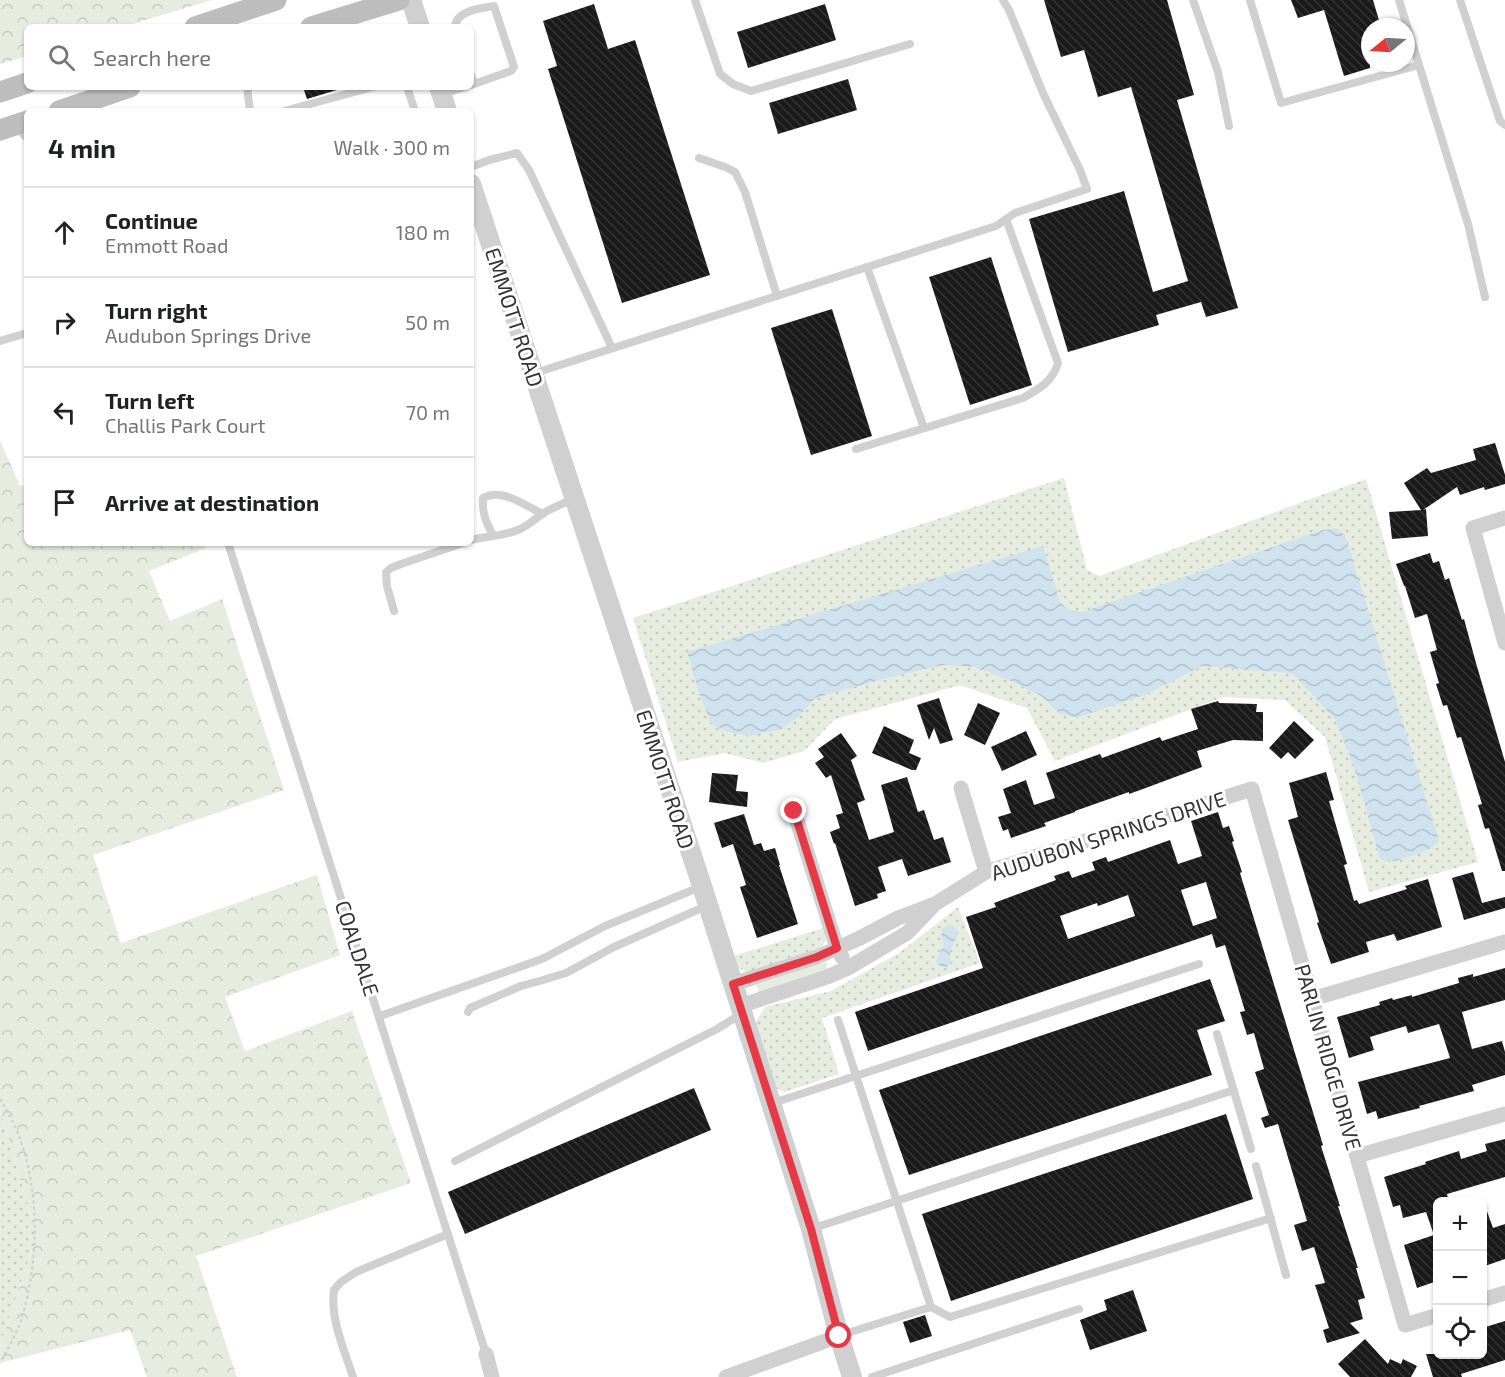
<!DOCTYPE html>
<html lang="en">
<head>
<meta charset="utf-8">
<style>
  body { margin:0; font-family:"Exo 2",sans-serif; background:#f2f2f2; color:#202124 }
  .controls { position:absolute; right:18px; bottom:18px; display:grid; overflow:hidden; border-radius:9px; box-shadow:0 2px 4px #0004 }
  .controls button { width:54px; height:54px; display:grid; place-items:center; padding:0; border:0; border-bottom:2px solid #e0e0e0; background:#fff; color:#202124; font:30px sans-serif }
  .compass { position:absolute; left:1361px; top:18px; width:54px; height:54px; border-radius:50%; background:#fff; box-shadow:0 2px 4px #0004; rotate:252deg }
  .stop { position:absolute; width:18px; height:18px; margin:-14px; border:4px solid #e63946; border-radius:50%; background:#fff }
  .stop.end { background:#e63946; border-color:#fff; box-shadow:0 2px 6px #0008 }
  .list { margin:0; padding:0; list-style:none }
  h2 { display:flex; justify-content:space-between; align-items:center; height:78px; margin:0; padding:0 24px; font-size:26px }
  h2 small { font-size:20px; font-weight:400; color:#757577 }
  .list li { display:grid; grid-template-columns:39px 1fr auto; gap:18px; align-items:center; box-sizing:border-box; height:90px; padding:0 24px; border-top:2px solid #e0e0e0 }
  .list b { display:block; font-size:22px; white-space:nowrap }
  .list p { margin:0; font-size:20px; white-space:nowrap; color:#757577 }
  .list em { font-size:20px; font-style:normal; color:#757577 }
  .icon { flex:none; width:33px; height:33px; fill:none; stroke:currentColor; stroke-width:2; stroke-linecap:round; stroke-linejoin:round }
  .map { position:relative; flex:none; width:1505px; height:1377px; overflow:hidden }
  .search { position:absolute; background:#fff; box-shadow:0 2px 4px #0004; left:24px; top:24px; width:450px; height:66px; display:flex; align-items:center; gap:15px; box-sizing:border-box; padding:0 21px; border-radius:9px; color:#757577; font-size:22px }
  .panel { position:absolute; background:#fff; box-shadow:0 2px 4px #0004; left:24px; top:108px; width:450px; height:438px; border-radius:9px }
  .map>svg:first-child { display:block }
</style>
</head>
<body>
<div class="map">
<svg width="1505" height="1377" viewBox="0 0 1505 1377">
  <defs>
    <pattern id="grass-dots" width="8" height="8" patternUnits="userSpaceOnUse" patternTransform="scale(1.5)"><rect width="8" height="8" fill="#e6ecdf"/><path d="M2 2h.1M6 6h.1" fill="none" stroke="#c6cbc0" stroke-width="1.8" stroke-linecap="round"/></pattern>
    <pattern id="forest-crowns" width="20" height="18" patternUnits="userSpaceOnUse" patternTransform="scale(1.5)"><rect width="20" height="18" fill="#e6ecdf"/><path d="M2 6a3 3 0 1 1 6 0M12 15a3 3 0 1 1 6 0" fill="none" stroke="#c6cbc0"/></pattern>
    <pattern id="water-waves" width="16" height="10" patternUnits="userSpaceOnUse" patternTransform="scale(1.5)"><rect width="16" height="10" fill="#cfe2ee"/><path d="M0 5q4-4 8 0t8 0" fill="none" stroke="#b2c2cd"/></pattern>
    <pattern id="building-back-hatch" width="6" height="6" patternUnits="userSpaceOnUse" patternTransform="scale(1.5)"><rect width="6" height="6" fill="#1a1a1a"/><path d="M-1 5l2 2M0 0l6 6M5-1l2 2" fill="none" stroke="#333"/></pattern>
  </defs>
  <rect width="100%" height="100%" fill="#fff"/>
  <g fill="url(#grass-dots)">
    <polygon points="1064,478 1087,570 1099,576 1366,479 1478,862 1369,892 1325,737 1285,700 1223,697 1055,761 1027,708 960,685 835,719 804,751 763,763 725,753 678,762 633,618"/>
    <polygon points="958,907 980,963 822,1018 839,1074 784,1092 764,1083 753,1027 765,1007 831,991 899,953"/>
    <polygon points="823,928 827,937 821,950 749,973 731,964 731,957"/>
    <polygon points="0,1110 37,1235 0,1345"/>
  </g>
  <g fill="url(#forest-crowns)">
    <polygon points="0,0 212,0 122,27 27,27 27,56 0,64"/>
    <polygon points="0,440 20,486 27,485 27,543 204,543 206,548 149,571 170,621 222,599 284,790 93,855 121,943 317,875 340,955 225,997 245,1051 352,1011 411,1183 196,1256 237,1377 147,1377 130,1330 0,1363 0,1345 37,1235 0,1110"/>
  </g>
  <polygon fill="#e6ecdf" points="826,962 827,966 826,971 759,993 756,985"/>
  <g fill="url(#water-waves)">
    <polygon points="1336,528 1345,535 1439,841 1431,848 1412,856 1391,862 1380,859 1354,767 1335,719 1292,673 1202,666 1147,694 1076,718 1059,713 1041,696 1009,680 975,667 943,665 883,679 815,698 799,716 782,729 750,736 725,731 712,725 701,699 687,652 1043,546 1060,602 1069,610 1082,612 1320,531"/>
    <path d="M950 925 956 928 958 936 953 943 952 948 950 951 951 964C946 969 939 968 936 961L944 944 941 935 943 928Z"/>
  </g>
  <g fill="url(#building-back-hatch)" fill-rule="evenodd">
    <polygon points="1044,0 1167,0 1194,95 1177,100 1238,308 1206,317 1201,302 1156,315 1159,325 1068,352 1029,219 1124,191 1153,292 1188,281 1131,87 1098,97 1084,50 1061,57"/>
    <polygon points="1291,0 1373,0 1381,27 1370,27 1370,68 1344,76 1324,10 1298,18"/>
    <polygon points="594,4 608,49 635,40 710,275 622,303 548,69 557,66 543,21"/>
    <polygon points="825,4 836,40 748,68 737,32"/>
    <polygon points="848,79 857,110 778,134 769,103"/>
    <polygon points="303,87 340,87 340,89 307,99"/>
    <polygon points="991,257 1032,385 970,405 929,277"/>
    <polygon points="832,309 872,436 811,455 771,328"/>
    <polygon points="1495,443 1505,475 1505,484 1485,490 1484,487 1460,495 1457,487 1423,510 1426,509 1428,536 1392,539 1389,512 1421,510 1404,483 1427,468 1431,473 1476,460 1473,449"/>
    <polygon points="1430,553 1433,563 1439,561 1445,580 1449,578 1462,620 1464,619 1476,663 1505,762 1505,871 1502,871 1489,828 1485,829 1478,805 1482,804 1461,737 1457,738 1447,705 1443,706 1436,684 1439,683 1430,652 1437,650 1427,614 1415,618 1405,586 1404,586 1396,564"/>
    <polygon points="939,698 953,740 940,744 934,728 929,740 917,705"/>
    <polygon points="1218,701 1219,703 1257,704 1256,712 1263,712 1263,741 1233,740 1197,751 1202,767 1143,789 1129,794 1129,792 1075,811 1075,812 1044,823 1046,826 1011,838 1008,829 1003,831 998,817 1011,813 1003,789 1026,780 1034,805 1055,798 1046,773 1100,754 1102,758 1160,737 1162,741 1198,729 1191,709"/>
    <polygon points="978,703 1000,713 985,745 964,735"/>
    <polygon points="1294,721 1314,740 1295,759 1288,752 1281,759 1269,748"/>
    <polygon points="884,726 914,740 909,753 921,758 916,770 912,770 872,753"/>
    <polygon points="1026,731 1037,755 1002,771 991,747"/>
    <polygon points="841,733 857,756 851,760 865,800 857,803 869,840 894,832 881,785 907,777 918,812 924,810 934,840 943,837 951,862 908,876 902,859 878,867 886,891 877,894 878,898 855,906 835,843 834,844 830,832 840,828 836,815 843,813 831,775 826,778 815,763 824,757 818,749"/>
    <polygon points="1326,772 1334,800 1329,801 1347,864 1344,865 1354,901 1357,900 1359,904 1407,889 1405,886 1428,879 1442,927 1397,941 1394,934 1366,942 1369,952 1331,964 1317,923 1319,922 1288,820 1298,817 1289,783"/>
    <polygon points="712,773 738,775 736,791 748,792 747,807 709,802"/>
    <path d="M1218 812 1223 828 1229 826 1234 841 1232 842 1242 872 1240 873 1323 1145 1321 1146 1340 1206H1338L1358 1268H1356L1365 1298 1358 1300 1363 1319 1350 1323 1360 1333 1327 1343 1323 1330 1329 1328 1315 1285 1325 1283 1314 1247 1302 1251 1294 1225 1307 1221 1278 1124 1265 1128 1261 1118 1269 1115 1255 1072 1264 1069 1254 1033 1247 1035 1240 1012 1245 1011 1225 945 1216 948 1212 934 868 1051 855 1012 983 968 966 917 996 907 994 903 1056 880 1054 876 1069 871 1072 878 1095 870 1092 862 1106 857 1108 862 1170 840 1178 864 1202 856 1191 821ZM1206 882 1217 918 1193 926 1181 890ZM1128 895 1135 916 1068 939 1060 916 1097 903 1098 906Z"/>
    <polygon points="744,814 754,845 761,843 764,851 775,848 780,865 779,865 798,924 757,938 740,887 746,885 733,844 722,848 714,823"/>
    <polygon points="1473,872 1482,903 1505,897 1505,908 1464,920 1452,878"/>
    <polygon points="1505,968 1505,1000 1462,1012 1472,1049 1502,1041 1505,1052 1505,1075 1472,1085 1474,1091 1419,1106 1420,1108 1400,1113 1378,1119 1376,1111 1367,1114 1358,1082 1450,1058 1443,1036 1439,1024 1408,1033 1406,1026 1370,1037 1374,1050 1349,1058 1337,1017 1380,1005 1379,1002 1392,998 1393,1000 1412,995 1412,997 1459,983 1458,978 1473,974 1473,977"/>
    <polygon points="1210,979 1225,1021 1197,1030 1212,1075 909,1175 879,1090"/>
    <polygon points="694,1088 711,1130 465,1234 448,1192"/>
    <polygon points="1226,1114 1253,1199 951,1301 922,1214"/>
    <polygon points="1505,1139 1505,1177 1447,1194 1449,1202 1437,1202 1437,1281 1417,1288 1404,1245 1434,1235 1426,1212 1403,1218 1400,1205 1393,1207 1384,1177 1426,1164 1425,1162 1459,1151 1461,1159 1487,1151 1485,1144"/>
    <polygon points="1482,1203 1484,1203 1493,1228 1505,1224 1505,1259 1482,1267"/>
    <polygon points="1133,1290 1147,1331 1090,1350 1080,1320 1107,1310 1104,1300"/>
    <polygon points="925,1315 932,1336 910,1343 903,1322"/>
    <polygon points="1505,1321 1505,1360 1461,1374 1462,1377 1433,1377 1426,1354 1482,1354 1482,1328"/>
    <polygon points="1365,1339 1388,1364 1390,1359 1401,1364 1403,1359 1417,1366 1411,1377 1350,1377 1338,1364"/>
  </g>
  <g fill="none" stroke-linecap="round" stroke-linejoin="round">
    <path stroke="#cdcdcd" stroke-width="2" stroke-dasharray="3 3" stroke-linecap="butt" d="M0 1099C7 1111 14 1123 19 1136 40 1193 39 1258 22 1317 17 1333 8 1348 0 1363"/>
    <g stroke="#d0d0d0" stroke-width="8">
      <polyline points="695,0 720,74 733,84 751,91 910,44"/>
      <polyline points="1193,0 1218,72 1229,126"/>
      <polyline points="1250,0 1281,103 1419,65"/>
      <polyline points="1399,0 1468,224 1485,297"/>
      <polyline points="1460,0 1500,121 1505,125"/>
      <path d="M455 27C456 11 480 8 494 6L514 67 511 71 471 85"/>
      <polyline points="471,75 474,84"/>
      <polyline points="247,87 250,111"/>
      <polyline points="407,87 415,111"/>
      <polyline points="443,94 465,87"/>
      <polyline points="284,111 373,87"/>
      <polyline points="16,126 27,138"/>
      <polyline points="699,158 725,167 735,172 745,192 777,296"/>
      <polyline points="471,167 489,160 517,153 529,170 612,348"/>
      <polyline points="867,267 924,428"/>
      <polyline points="0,341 27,333"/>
      <polyline points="535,373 996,226 1015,213 1087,189 1080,170 1043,93 1009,10 1003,0"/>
      <path d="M856 449 1023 398C1039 389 1053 381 1058 363L1006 219"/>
      <path d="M493 535C486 522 482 514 483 498 502 487 525 506 543 514"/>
      <path d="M471 540C487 536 503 536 518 530 528 526 534 520 542 514 551 508 563 504 573 499"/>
      <polyline points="228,543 486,1354"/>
      <polyline points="394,611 387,586 386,572 391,568 401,564 463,543"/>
      <polyline points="468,1012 470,1008 521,986 543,980 566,973 614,947 706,906"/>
      <polyline points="380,1016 542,959 605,926 700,887"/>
      <polyline points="838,1020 931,1307 950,1317 1271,1218"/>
      <polyline points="1217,1034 1251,1149"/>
      <polyline points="773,1103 1199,964"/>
      <polyline points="455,1161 717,1029 741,1014"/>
      <polyline points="1256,1166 1286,1275"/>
      <polyline points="811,1229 1234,1090"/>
      <polyline points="841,1335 931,1307"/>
      <path d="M353 1377C344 1349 330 1319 334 1290L341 1282 356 1272 448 1234"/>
      <polyline points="872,1377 1079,1309"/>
    </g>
    <g stroke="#d0d0d0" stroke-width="15">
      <polyline points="1505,518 1473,528 1505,643"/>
      <polyline points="961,788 986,872"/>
      <polyline points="794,811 837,948 842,957"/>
      <polyline points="733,984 817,957 858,939 898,918 935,904 986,872 1252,789 1405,1325 1438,1315"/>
      <polyline points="1312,999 1505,942"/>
      <polyline points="740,1006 827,977 848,968 907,933 932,907"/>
      <polyline points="1357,1156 1505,1114"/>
      <polyline points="1482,1300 1505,1293"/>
      <polyline points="486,1354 492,1377"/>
      <polyline points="726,1377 839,1336"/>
    </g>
    <g stroke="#d0d0d0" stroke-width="20">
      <polyline points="411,0 420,27"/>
      <polyline points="439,87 447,111"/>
      <polyline points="471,184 702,886 811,1229 839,1336 852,1377"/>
    </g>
    <g stroke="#bdbdbd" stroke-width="21">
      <polyline points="195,27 276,0"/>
      <polyline points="311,27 399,0"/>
      <polyline points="0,92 27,83"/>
      <polyline points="59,111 130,87"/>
      <polyline points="0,130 27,121"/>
    </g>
  </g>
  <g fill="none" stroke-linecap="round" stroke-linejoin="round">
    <polyline stroke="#e63946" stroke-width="8" points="794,811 837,948 817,957 733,984 811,1229 839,1336"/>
  </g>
  <g text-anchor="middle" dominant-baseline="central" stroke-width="6" stroke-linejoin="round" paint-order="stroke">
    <g font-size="21" fill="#333" stroke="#fff">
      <text transform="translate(515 317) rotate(72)">EMMOTT ROAD</text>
      <text transform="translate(666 779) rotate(72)">EMMOTT ROAD</text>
      <text transform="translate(1108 835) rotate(-18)">AUDUBON SPRINGS DRIVE</text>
      <text transform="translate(358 948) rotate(72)">COALDALE</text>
      <text transform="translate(1329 1057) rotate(74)">PARLIN RIDGE DRIVE</text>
    </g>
  </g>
</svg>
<div class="controls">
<button>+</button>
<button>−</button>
<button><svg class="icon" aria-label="locate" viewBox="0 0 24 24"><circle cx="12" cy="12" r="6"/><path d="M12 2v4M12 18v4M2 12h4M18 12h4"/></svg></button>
</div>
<svg class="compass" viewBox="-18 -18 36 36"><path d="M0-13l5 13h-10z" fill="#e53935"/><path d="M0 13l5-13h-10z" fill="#757577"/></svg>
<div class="stop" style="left:839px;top:1336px"></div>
<div class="stop end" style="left:794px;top:811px"></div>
<div class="search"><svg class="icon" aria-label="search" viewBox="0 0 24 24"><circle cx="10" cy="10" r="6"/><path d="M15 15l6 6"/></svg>Search here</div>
<section class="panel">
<h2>4 min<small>Walk · 300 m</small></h2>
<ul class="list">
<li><svg class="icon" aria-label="ahead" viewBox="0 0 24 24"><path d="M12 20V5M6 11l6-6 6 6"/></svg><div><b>Continue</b><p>Emmott Road</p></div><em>180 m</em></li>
<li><svg class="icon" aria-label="right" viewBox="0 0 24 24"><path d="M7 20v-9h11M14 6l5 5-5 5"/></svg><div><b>Turn right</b><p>Audubon Springs Drive</p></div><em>50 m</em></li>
<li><svg class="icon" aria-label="left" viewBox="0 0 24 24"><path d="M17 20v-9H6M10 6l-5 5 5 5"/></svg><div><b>Turn left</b><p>Challis Park Court</p></div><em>70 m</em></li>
<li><svg class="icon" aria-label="arrive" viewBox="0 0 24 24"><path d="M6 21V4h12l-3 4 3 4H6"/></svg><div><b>Arrive at destination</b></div></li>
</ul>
</section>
</div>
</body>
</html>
